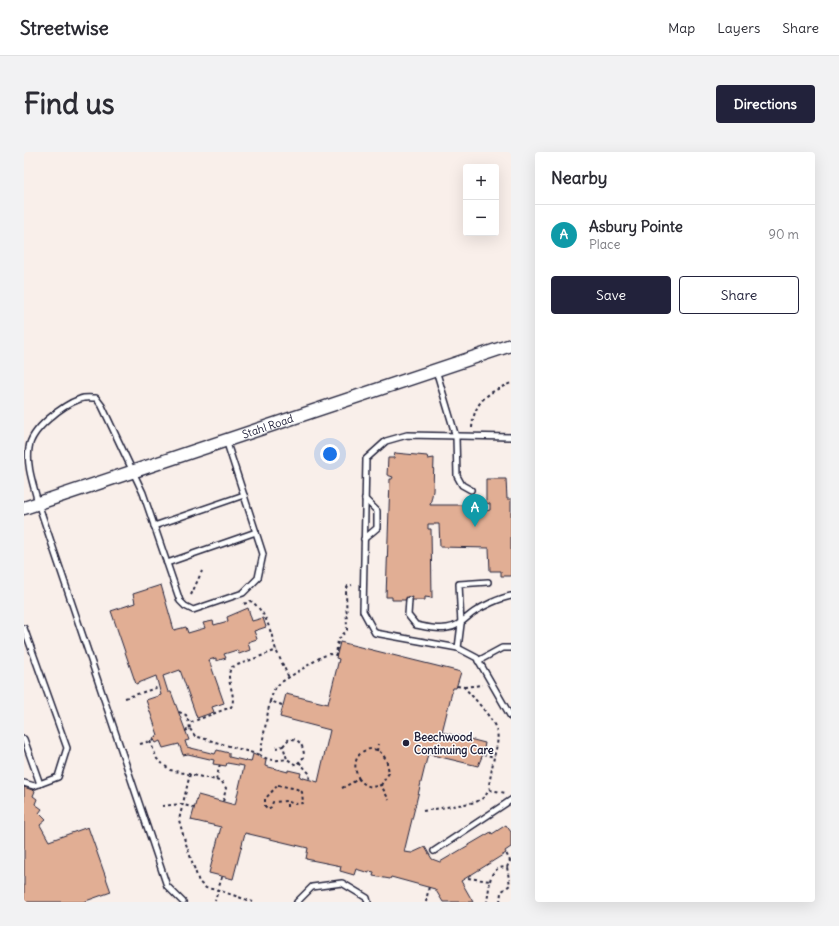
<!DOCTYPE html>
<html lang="en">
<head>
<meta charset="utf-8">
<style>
  body { margin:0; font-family:Delius,sans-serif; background:#f2f2f3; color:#2b2b33 }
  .controls { position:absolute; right:12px; top:12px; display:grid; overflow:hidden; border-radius:4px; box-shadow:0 4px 16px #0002 }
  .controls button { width:36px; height:36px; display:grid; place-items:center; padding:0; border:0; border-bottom:1px solid #e1e1e2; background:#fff; color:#2b2b33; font:20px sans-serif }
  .you { position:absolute; left:306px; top:302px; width:14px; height:14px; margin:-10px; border:3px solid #fff; border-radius:50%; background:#1a73e8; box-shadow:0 0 0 6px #1a73e833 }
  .badge { display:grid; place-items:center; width:26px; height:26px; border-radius:50%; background:#22223b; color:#fff; font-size:13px; font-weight:700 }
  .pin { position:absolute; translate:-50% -33px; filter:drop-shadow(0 1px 2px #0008) }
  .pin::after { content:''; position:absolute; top:21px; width:14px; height:12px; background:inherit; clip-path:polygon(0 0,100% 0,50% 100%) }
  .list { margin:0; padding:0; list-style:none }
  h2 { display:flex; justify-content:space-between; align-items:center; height:52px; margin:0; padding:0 16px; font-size:17px }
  h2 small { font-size:13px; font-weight:400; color:#7c7c81 }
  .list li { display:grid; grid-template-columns:26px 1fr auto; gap:12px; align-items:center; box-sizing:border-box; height:60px; padding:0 16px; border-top:1px solid #e1e1e2 }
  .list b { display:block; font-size:15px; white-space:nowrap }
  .list p { margin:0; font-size:13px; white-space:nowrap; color:#7c7c81 }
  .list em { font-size:13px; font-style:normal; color:#7c7c81 }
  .actions { display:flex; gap:8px; padding:12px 16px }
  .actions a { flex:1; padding:9px 0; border:1px solid #22223b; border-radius:4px; text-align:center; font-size:14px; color:#22223b }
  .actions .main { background:#22223b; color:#fff }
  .map { position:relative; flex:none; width:487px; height:750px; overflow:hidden; border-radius:4px }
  header { display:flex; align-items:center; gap:24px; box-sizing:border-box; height:56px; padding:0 20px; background:#fff; border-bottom:1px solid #e1e1e2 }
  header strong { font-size:19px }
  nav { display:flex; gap:22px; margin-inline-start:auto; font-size:14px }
  .intro { display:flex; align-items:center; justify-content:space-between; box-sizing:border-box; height:96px; padding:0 24px }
  h1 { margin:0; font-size:28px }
  .button { padding:10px 18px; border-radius:4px; background:#22223b; color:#fff; font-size:14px; font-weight:700 }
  main { display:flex; gap:24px; padding:0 24px }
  aside { flex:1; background:#fff; border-radius:4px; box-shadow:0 4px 16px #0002 }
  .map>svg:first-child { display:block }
</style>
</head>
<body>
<header>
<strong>Streetwise</strong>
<nav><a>Map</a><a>Layers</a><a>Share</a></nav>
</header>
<div class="intro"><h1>Find us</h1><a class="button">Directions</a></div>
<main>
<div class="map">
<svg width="487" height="750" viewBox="0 0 487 750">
  <rect width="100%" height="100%" fill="#f9efea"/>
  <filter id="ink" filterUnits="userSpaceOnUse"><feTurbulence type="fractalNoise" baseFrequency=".025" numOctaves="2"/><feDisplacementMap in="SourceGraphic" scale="8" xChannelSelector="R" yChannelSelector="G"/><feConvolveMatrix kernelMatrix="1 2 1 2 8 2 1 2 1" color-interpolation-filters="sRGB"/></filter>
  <g filter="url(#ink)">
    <g fill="#e1ae94" stroke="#22223b">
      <polygon points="371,301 403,304 404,307 410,306 409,339 406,353 454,353 461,354 461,359 466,358 466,352 462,351 462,327 482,327 483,347 487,347 487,424 477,424 477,419 466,419 465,396 416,395 415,372 404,372 404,377 407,377 408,446 401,445 401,448 368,448 368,445 362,445 366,327 368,327 369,325 363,323 364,306 370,306"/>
      <polygon points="137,433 150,478 162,475 164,481 181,476 179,471 189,469 190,473 204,469 203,465 224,456 228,469 239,466 242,475 230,479 233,487 224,490 226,498 215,502 213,498 200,502 202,506 192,509 192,506 185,508 200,551 188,555 190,560 173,566 156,518 139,524 144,540 147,540 165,588 161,589 163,595 191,602 193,598 205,601 205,605 227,610 229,602 242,608 241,614 264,620 264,618 277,621 276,625 294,630 306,578 256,565 262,542 304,552 315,507 312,506 316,490 437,520 432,536 429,536 418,580 461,591 459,602 454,614 404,602 380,700 388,701 401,695 408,707 416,710 467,680 468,682 482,673 487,680 487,695 481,699 482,701 437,729 449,750 419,750 411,737 367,725 366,727 349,724 350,720 345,719 345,721 332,717 330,723 316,719 317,714 282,707 284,696 221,681 209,727 185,721 197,675 167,668 174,643 211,653 220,614 203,611 202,614 189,612 190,608 164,602 159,603 155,592 139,596 136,589 132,591 129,586 134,583 122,548 137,543 132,524 112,532 87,459 111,451 109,442"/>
      <polygon points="0,635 11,639 9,644 13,647 11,652 18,657 15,661 22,668 16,673 25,689 64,675 87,740 59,750 0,750"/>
    </g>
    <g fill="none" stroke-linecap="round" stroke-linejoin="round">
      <g stroke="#22223b" stroke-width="8">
        <g id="service">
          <polyline points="412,218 432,285 433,324 438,333 447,338"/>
          <polyline points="487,285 383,283 362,289 342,307 339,459 351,481 434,496 453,506 487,565"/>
          <polyline points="130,374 220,343"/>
          <polyline points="340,387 353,376 353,359 341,347"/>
          <polyline points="143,411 232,380"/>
          <path d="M385 448 384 463 392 473C402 475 413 478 423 476 435 475 441 466 450 460 459 454 476 446 487 444"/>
          <polyline points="0,476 43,596 34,625 10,634 0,631"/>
          <polyline points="434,496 437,472 435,432 464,430"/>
          <polyline points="454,509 478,496 487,496"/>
          <polyline points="0,587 16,632"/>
          <polyline points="410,699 487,648"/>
          <path d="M159 750 143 734 14 351C10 334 2 314 5 296 7 277 39 253 56 247 61 245 67 246 72 246L78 254 119 341 156 449 161 454 169 458 219 441 234 426 239 402 202 288"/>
          <polyline points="273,750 288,735 318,731 343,746 344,750"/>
        </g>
      </g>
      <g stroke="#22223b" stroke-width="15">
        <g id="tertiary">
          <path id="s1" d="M0 356 487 193"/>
        </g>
      </g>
      <g stroke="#22223b" stroke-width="2" stroke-dasharray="3 3" stroke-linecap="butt">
        <path d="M448 276C450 249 463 241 487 231"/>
        <polyline points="167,443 178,419"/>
        <path d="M220 452 227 449C244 462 246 479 252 498 256 507 261 517 265 526"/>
        <path d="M433 534 440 535C449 545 470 567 473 580 475 588 472 597 470 605"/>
        <polyline points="440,535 458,533"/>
        <polyline points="101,546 135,535"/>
        <path d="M246 549 236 603C245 609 252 609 263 607L259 594 252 596"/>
        <polyline points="258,553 246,549 250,538 256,531 297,505 305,502 312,503 314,488 323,478 322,438 324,434 328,433"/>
        <path d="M155 560 162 563 165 571 207 555C214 543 199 527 208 515L253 498"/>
        <polyline points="166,577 171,584 236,603"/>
        <polyline points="161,579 166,577 165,571"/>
        <polyline points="126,589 133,607 146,618 192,628 196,612"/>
        <polyline points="116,592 130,588"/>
        <path d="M259 594 265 587C276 586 280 595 280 605L272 613 263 607"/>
        <polyline points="353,599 354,592"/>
        <polyline points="459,602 470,605 465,633 466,638"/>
        <polyline points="275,610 286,622 285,627"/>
        <polyline points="166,622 155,668 160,686 175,730 182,736 194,738 191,749"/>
        <path d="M335 627C322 603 347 588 359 603 363 608 364 615 365 621L357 633"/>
        <polyline points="192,628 198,630 202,636 199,650"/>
        <polygon points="254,633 273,637 278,640 279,651 271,652 262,649 249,650 247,655 244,657 241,654 241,647"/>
        <path d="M318 636 335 627C342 635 347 636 357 633L365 648"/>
        <polyline points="138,654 157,652 170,656"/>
        <polyline points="263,655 263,650"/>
        <polyline points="399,659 452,650 459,646 466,638 482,641"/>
        <polyline points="198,725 194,738 229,750"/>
        <polyline points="444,726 466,729 463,750"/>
        <path d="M466 729C468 719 473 715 483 715L486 709 482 701"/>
        <polyline points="402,750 405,734"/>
        <polyline points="476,750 477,740 486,733 483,715"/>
      </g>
      <use href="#service" stroke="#fff" stroke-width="5"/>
      <use href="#tertiary" stroke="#fff" stroke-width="12"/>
    </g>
  </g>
  <circle fill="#22223b" stroke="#fff" stroke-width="1.5" cx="382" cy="591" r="4"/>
  <g text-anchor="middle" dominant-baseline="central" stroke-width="3" stroke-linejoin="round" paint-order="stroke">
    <g font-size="11" fill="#22223b" stroke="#fff">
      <text stroke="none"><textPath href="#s1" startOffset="257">Stahl Road</textPath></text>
    </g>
    <g font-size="11" font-weight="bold" fill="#22223b" stroke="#fff" text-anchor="start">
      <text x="390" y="585">Beechwood<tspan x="390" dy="13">Continuing Care</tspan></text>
    </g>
  </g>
</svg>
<div class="controls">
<button>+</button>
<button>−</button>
</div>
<div class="you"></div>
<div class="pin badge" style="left:451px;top:375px;background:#0f9aa8">A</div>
</div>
<aside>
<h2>Nearby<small></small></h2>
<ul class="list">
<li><span class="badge" style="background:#0f9aa8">A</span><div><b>Asbury Pointe</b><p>Place</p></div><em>90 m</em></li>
</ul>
<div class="actions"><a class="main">Save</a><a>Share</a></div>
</aside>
</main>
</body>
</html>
